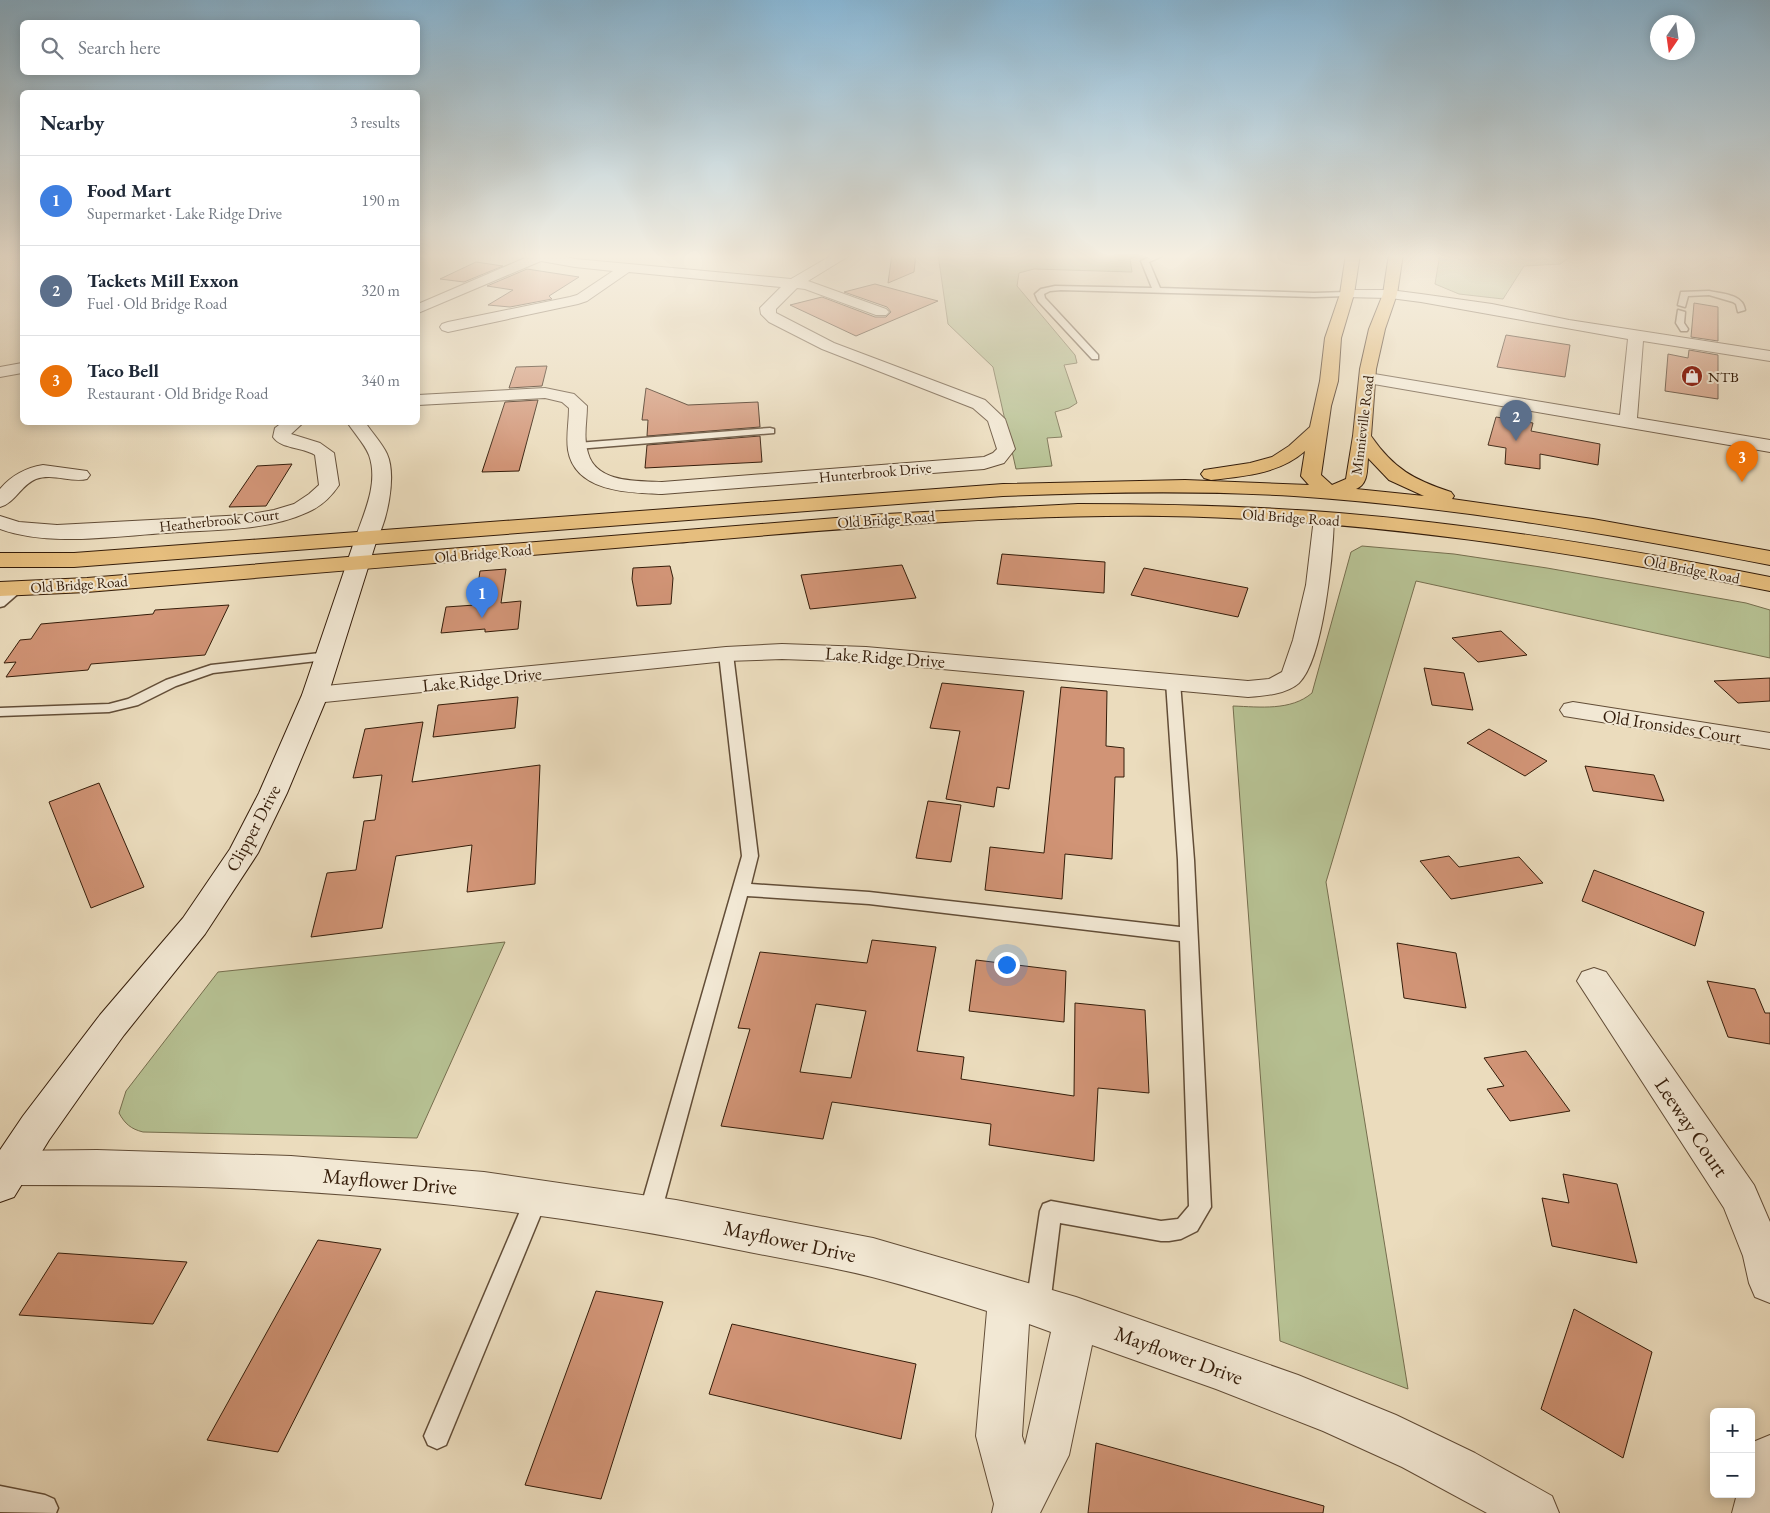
<!DOCTYPE html>
<html lang="en">
<head>
<meta charset="utf-8">
<style>
  body { margin:0; font-family:"EB Garamond",serif; background:#f6f6f7; color:#1f2937 }
  .controls { position:absolute; right:15px; bottom:15px; display:grid; overflow:hidden; border-radius:8px; box-shadow:0 2px 12px #0003 }
  .controls button { width:45px; height:45px; display:grid; place-items:center; padding:0; border:0; border-bottom:1px solid #e0e1e3; background:#fff; color:#1f2937; font:25px sans-serif }
  .compass { position:absolute; left:1650px; top:15px; width:45px; height:45px; border-radius:50%; background:#fff; box-shadow:0 2px 12px #0003; rotate:193deg }
  .you { position:absolute; left:1006px; top:964px; width:18px; height:18px; margin:-12px; border:4px solid #fff; border-radius:50%; background:#1a73e8; box-shadow:0 0 0 8px #1a73e833 }
  .badge { display:grid; place-items:center; width:32px; height:32px; border-radius:50%; background:#111827; color:#fff; font-size:16px; font-weight:700 }
  .pin { position:absolute; translate:-50% -41px; filter:drop-shadow(0 1px 2px #0008) }
  .pin::after { content:''; position:absolute; top:26px; width:18px; height:15px; background:inherit; clip-path:polygon(0 0,100% 0,50% 100%) }
  .list { margin:0; padding:0; list-style:none }
  h2 { display:flex; justify-content:space-between; align-items:center; height:65px; margin:0; padding:0 20px; font-size:21px }
  h2 small { font-size:16px; font-weight:400; color:#747a83 }
  .list li { display:grid; grid-template-columns:32px 1fr auto; gap:15px; align-items:center; box-sizing:border-box; height:90px; padding:0 20px; border-top:1px solid #e0e1e3 }
  .list b { display:block; font-size:19px; white-space:nowrap }
  .list p { margin:0; font-size:16px; white-space:nowrap; color:#747a83 }
  .list em { font-size:16px; font-style:normal; color:#747a83 }
  .icon { flex:none; width:28px; height:28px; fill:none; stroke:currentColor; stroke-width:2; stroke-linecap:round; stroke-linejoin:round }
  .map { position:relative; flex:none; width:1770px; height:1513px; overflow:hidden }
  .search { position:absolute; background:#fff; box-shadow:0 2px 12px #0003; left:20px; top:20px; width:400px; height:55px; display:flex; align-items:center; gap:12px; box-sizing:border-box; padding:0 18px; border-radius:8px; color:#747a83; font-size:19px }
  .panel { position:absolute; background:#fff; box-shadow:0 2px 12px #0003; left:20px; top:90px; width:400px; height:335px; border-radius:8px }
  .map>svg:first-child { display:block }
</style>
</head>
<body>
<div class="map">
<svg width="1770" height="1513" viewBox="0 0 1770 1513">
  <rect width="100%" height="100%" fill="#ebdcbd"/>
  <filter id="stains"><feTurbulence type="fractalNoise" baseFrequency=".004" numOctaves="4"/><feColorMatrix values="0 0 0 0 .2 0 0 0 0 .09 0 0 0 0 .02 0 0 0 .5 -.17"/></filter>
  <radialGradient id="worn" r=".72"><stop offset=".6" stop-color="#630" stop-opacity="0"/><stop offset="1" stop-color="#630" stop-opacity=".3"/></radialGradient>
  <g fill="#b6c092" stroke="#766e4e">
    <polygon points="938,254 1143,254 1130,259 1132,272 1034,269 1019,273 1017,286 1075,355 1077,363 1064,365 1077,403 1069,408 1055,412 1062,437 1047,438 1052,466 1016,469 993,367 948,324"/>
    <polygon points="1440,254 1575,254 1560,264 1524,266 1503,299 1459,294 1435,284"/>
    <path d="M1362 546 1454 554 1547 568 1746 603 1770 610V658L1416 581 1326 882 1408 1389 1280 1341 1233 706C1260 707 1291 711 1312 693L1351 552Z"/>
    <path d="M505 942 417 1138 143 1132C131 1129 125 1124 119 1113L126 1091 218 972Z"/>
  </g>
  <g fill="#d19476" stroke="#351d0a" fill-rule="evenodd">
    <polygon points="892,254 916,254 914,272 888,283"/>
    <polygon points="476,262 503,266 464,282 440,279"/>
    <polygon points="527,269 579,277 549,296 552,299 510,307 488,305 513,290 487,286"/>
    <polygon points="875,284 938,301 856,336 790,305 822,297 875,317 886,317 891,312 887,307 844,292"/>
    <polygon points="1694,303 1718,307 1718,341 1691,337"/>
    <polygon points="1506,335 1570,345 1565,377 1497,367"/>
    <polygon points="1689,350 1718,355 1718,399 1665,391 1668,354 1688,358"/>
    <polygon points="547,366 542,386 509,388 516,367"/>
    <polygon points="646,388 688,405 758,402 760,427 647,436 648,420 642,420"/>
    <polygon points="538,400 519,471 482,472 505,402"/>
    <polygon points="1496,417 1533,423 1531,431 1600,444 1598,465 1540,454 1540,469 1505,464 1506,448 1488,445"/>
    <polygon points="760,436 762,462 645,468 647,445"/>
    <polygon points="292,464 266,506 229,507 257,466"/>
    <polygon points="1002,554 1105,562 1104,593 997,584"/>
    <polygon points="902,565 916,598 810,609 801,575"/>
    <polygon points="670,566 673,578 671,604 637,606 632,579 633,568"/>
    <polygon points="1144,568 1248,588 1238,617 1131,595"/>
    <polygon points="506,569 501,603 521,601 518,629 485,632 485,629 441,633 446,607 475,605 480,571"/>
    <polygon points="229,605 205,655 91,664 88,670 6,677 16,662 4,663 20,640 31,639 41,624 153,614 155,610"/>
    <polygon points="1501,631 1527,655 1478,662 1452,638"/>
    <polygon points="1424,668 1464,673 1473,710 1432,705"/>
    <polygon points="1770,678 1770,701 1738,703 1714,681"/>
    <polygon points="942,683 1024,691 1009,789 997,787 994,807 946,799 960,731 930,728"/>
    <polygon points="1061,687 1107,691 1106,746 1124,748 1124,777 1115,777 1112,859 1065,854 1062,899 985,890 990,847 1044,853"/>
    <polygon points="518,697 515,728 433,737 438,705"/>
    <polygon points="423,722 412,782 540,765 535,884 467,892 472,845 396,856 382,928 311,937 327,873 356,870 364,821 375,820 382,775 353,778 365,729"/>
    <polygon points="1489,729 1547,761 1525,776 1467,743"/>
    <polygon points="1585,766 1654,775 1664,801 1593,791"/>
    <polygon points="99,783 144,887 91,908 49,802"/>
    <polygon points="928,801 961,805 951,862 916,858"/>
    <polygon points="1449,856 1459,867 1519,857 1543,883 1451,899 1420,861"/>
    <polygon points="1594,870 1704,912 1695,946 1582,901"/>
    <path d="M872 940 936 947 917 1051 964 1057 961 1079 1074 1096 1075 1003 1145 1010 1149 1093 1098 1088 1094 1161 989 1145 991 1124 832 1102 823 1139 721 1126 750 1029 738 1028 760 952 867 963ZM816 1004 866 1011 851 1078 800 1072Z"/>
    <polygon points="1397,943 1456,953 1466,1008 1404,998"/>
    <polygon points="976,960 1066,971 1064,1022 969,1011"/>
    <polygon points="1707,981 1755,989 1765,1013 1770,1013 1770,1044 1728,1037"/>
    <polygon points="1526,1051 1570,1111 1510,1121 1487,1089 1504,1086 1484,1058"/>
    <polygon points="1563,1174 1617,1184 1637,1263 1552,1246 1542,1198 1569,1203"/>
    <polygon points="318,1240 381,1249 278,1452 207,1440"/>
    <polygon points="58,1253 187,1262 153,1324 19,1315"/>
    <polygon points="596,1291 663,1302 601,1499 525,1485"/>
    <polygon points="1574,1309 1652,1352 1623,1458 1541,1409"/>
    <polygon points="732,1324 916,1364 901,1439 709,1394"/>
    <polygon points="1096,1443 1324,1506 1323,1513 1088,1513"/>
  </g>
  <g fill="none" stroke-linecap="round" stroke-linejoin="round">
    <g stroke="#624d37" stroke-width="3">
      <g id="lane">
        <polygon points="1156,254 1167,254 1149,262 1160,288 1314,293 1347,292 1351,294 1347,296 1314,297 1061,290 1050,291 1044,294 1045,298 1098,355 1098,359 1092,359 1038,301 1035,294 1041,289 1055,286 1152,288 1141,261"/>
        <polygon points="1722,254 1734,254 1735,255 1731,257"/>
        <path d="M1709 291C1722 294 1743 294 1745 310L1738 312 1736 304 1733 302 1709 295 1688 296 1685 307 1678 305 1681 292Z"/>
        <polygon points="1678,310 1685,312 1684,323 1688,329 1687,331 1681,331 1676,323"/>
        <polygon points="770,428 774,429 774,433 577,449 572,446 577,443"/>
        <polygon points="16,585 22,589 20,592 4,606 0,607 0,596 12,586"/>
        <polygon points="726,650 733,654 758,856 751,884 869,892 1180,927 1178,860 1166,682 1168,679 1178,679 1180,682 1194,860 1211,1207 1197,1231 1181,1239 1169,1241 1161,1241 1060,1223 1050,1305 1046,1313 1038,1316 1030,1313 1026,1305 1040,1211 1043,1204 1051,1201 1161,1221 1178,1219 1189,1206 1180,941 869,904 747,896 661,1213 658,1220 650,1223 642,1220 639,1213 742,856 719,654"/>
        <polygon points="329,652 334,653 336,656 334,659 213,673 176,686 138,705 109,712 0,716 0,708 109,704 128,699 166,680 211,665"/>
        <polygon points="537,1187 545,1190 548,1197 446,1445 437,1449 428,1445 424,1436 526,1197 529,1190"/>
        <polygon points="0,1486 45,1495 54,1499 58,1508 56,1513 0,1512"/>
      </g>
    </g>
    <g stroke="#624d37" stroke-width="2">
      <g id="street">
        <path d="M519 254H553L575 259 791 279 834 254H852L808 281 886 309 889 312 886 315H876L805 289 797 288 776 309V313L834 343 985 400 1005 419 1015 449 1004 463 984 469 662 494C629 493 575 492 568 450 566 436 569 422 569 408L562 402 545 398 418 405V395L545 388 574 394 587 406C587 421 583 438 588 453 596 483 637 481 662 482L984 457 993 453 997 449 988 421 973 408 822 349 769 322 761 314 760 308 781 287 629 272 587 301 578 304 448 332 442 330 440 327 442 324 448 322 570 297 577 295 613 271 575 267 541 261 418 313V304L525 258Z"/>
        <polygon points="1347,290 1390,290 1421,294 1492,304 1569,320 1770,351 1770,361 1643,341 1637,418 1770,440 1770,452 1362,382 1360,378 1362,374 1368,373 1620,415 1628,339 1421,302 1390,298 1342,297 1340,294 1342,291"/>
        <polygon points="22,363 22,373 0,377 0,367"/>
        <path d="M283 422H304L291 434 320 443 334 453 339 485C331 497 322 506 308 512 265 532 212 529 166 533 115 536 49 547 0 529V516L19 522 57 525 245 515 274 510 294 504 309 494 319 485 315 455C303 447 281 449 273 437L275 428Z"/>
        <path d="M347 422H365C372 433 382 443 387 454 397 476 387 524 374 544L366 545 358 544 355 539C364 513 379 483 369 455 364 443 354 433 347 422Z"/>
        <path d="M43 465 87 471 90 475 87 479C71 483 53 473 36 479 21 485 15 503 0 507V489C12 475 25 468 43 465Z"/>
        <path d="M1324 512 1331 514 1334 518C1333 553 1324 659 1299 683 1287 694 1264 696 1248 697L866 662 782 659 726 661 315 703 306 700 302 695 306 690 315 687 726 647 782 644 866 647 1248 681 1269 679 1282 672 1293 640 1306 585 1314 518 1317 514Z"/>
        <polygon points="1573,702 1770,733 1770,749 1564,716 1560,710 1564,704"/>
        <polygon points="1594,968 1606,972 1754,1185 1770,1222 1770,1303 1755,1297 1749,1283 1743,1256 1724,1208 1577,981 1582,972"/>
        <path d="M97 1150 291 1156 484 1172 676 1200 873 1238 1076 1297 1298 1375 1396 1415 1475 1453 1552 1496 1559 1513H1487L1402 1467 1323 1431 1216 1389 1092 1345 1069 1455 1040 1513H992L994 1504 976 1436 987 1311C949 1299 911 1287 872 1277 828 1266 783 1259 739 1250 591 1220 442 1200 291 1191 194 1185 97 1185 0 1185V1151ZM1029 1324 1051 1332 1025 1445 1022 1436Z"/>
        <polygon points="1770,1435 1770,1513 1732,1513 1737,1494 1751,1494 1751,1448 1753,1442"/>
      </g>
    </g>
    <g stroke="#351d0a" stroke-width="2">
      <polygon id="secondary" points="366,533 374,534 377,539 328,695 287,793 258,853 205,934 124,1035 87,1086 49,1140 14,1197 0,1202 0,1150 23,1116 100,1015 183,918 230,849 259,793 302,695 355,539 358,534"/>
    </g>
    <g stroke="#351d0a" stroke-width="2">
      <g id="primary">
        <path d="M1346 254H1360L1354 294 1341 338 1338 381 1331 406 1321 475 1332 485 1346 479 1353 436 1360 369 1369 329 1383 294 1389 254H1403L1397 294 1385 329 1376 369 1371 436C1394 469 1414 480 1451 492L1454 496 1452 499 1593 519 1770 551V565C1613 534 1454 507 1294 496 1197 490 1100 492 1003 496L74 567H0V553H74L1003 484 1185 480 1309 485 1301 476 1305 451C1279 474 1244 476 1211 480L1204 478 1201 474 1204 470 1250 463 1272 457 1289 446 1310 427 1320 381 1325 338 1340 294ZM1368 458 1389 480 1424 496 1356 489C1368 484 1367 471 1368 458Z"/>
        <path d="M1078 504C1165 504 1252 506 1339 513 1484 525 1627 549 1770 577V591C1570 551 1368 519 1163 516 996 514 829 530 663 544 471 560 279 576 87 592L0 596V582L87 578 886 514Z"/>
      </g>
    </g>
    <use href="#lane" fill="#f2e8d4" fill-rule="evenodd"/>
    <use href="#street" fill="#f2e8d4" fill-rule="evenodd"/>
    <use href="#secondary" fill="#f2e8d4" fill-rule="evenodd"/>
    <use href="#primary" fill="#e6be7e" fill-rule="evenodd"/>
  </g>
  <linearGradient id="sky" x2="0" y2="1"><stop stop-color="#88b6d4"/><stop offset="0.55" stop-color="#f6efe1"/><stop offset="1" stop-color="#f6efe1" stop-opacity="0"/></linearGradient>
  <rect width="1770" height="466" fill="url(#sky)"/>
  <defs>
    <g id="shop-disc" transform="scale(1.125)"><circle r="9.5" fill="#8f2418" stroke="#f2e8d4"/><path d="M-5-2.5h2.3a2.7 3.5 0 0 1 5.4 0H5L5.5 6h-11ZM-1.5-2.5h3a1.5 2.3 0 0 0-3 0Z" fill="#fff"/></g>
  </defs>
  <g fill-rule="evenodd">
    <use href="#shop-disc" x="1692" y="376"/>
  </g>
  <g text-anchor="middle" dominant-baseline="central" stroke-width="4" stroke-linejoin="round" paint-order="stroke">
    <g font-size="15" fill="#351d0a" stroke="#f2e8d4" text-anchor="start">
      <text x="1708" y="376">NTB</text>
    </g>
    <g font-size="15" fill="#351d0a" stroke="#f2e8d4">
      <text transform="translate(1362 425) rotate(-83)">Minnieville Road</text>
      <text transform="translate(875 472) rotate(-5)">Hunterbrook Drive</text>
      <text transform="translate(1291 517) rotate(4)">Old Bridge Road</text>
      <text transform="translate(886 519) rotate(-4)">Old Bridge Road</text>
      <text transform="translate(219 520) rotate(-6)">Heatherbrook Court</text>
      <text transform="translate(483 553) rotate(-5)">Old Bridge Road</text>
      <text transform="translate(1692 569) rotate(11)">Old Bridge Road</text>
      <text transform="translate(79 584) rotate(-4)">Old Bridge Road</text>
    </g>
    <g font-size="18" fill="#351d0a" stroke="#f2e8d4">
      <text transform="translate(885 657) rotate(4)">Lake Ridge Drive</text>
      <text transform="translate(482 679) rotate(-6)">Lake Ridge Drive</text>
      <text transform="translate(1672 726) rotate(9)">Old Ironsides Court</text>
      <text transform="translate(253 828) rotate(-62)">Clipper Drive</text>
    </g>
    <g font-size="21" fill="#351d0a" stroke="#f2e8d4">
      <text transform="translate(1692 1127) rotate(56)">Leeway Court</text>
      <text transform="translate(390 1181) rotate(5)">Mayflower Drive</text>
      <text transform="translate(790 1241) rotate(12)">Mayflower Drive</text>
      <text transform="translate(1179 1355) rotate(20)">Mayflower Drive</text>
    </g>
  </g>
  <rect width="100%" height="100%" filter="url(#stains)"/>
  <rect width="100%" height="100%" fill="url(#worn)"/>
</svg>
<div class="controls">
<button>+</button>
<button>−</button>
</div>
<svg class="compass" viewBox="-18 -18 36 36"><path d="M0-13l5 13h-10z" fill="#e53935"/><path d="M0 13l5-13h-10z" fill="#747a83"/></svg>
<div class="you"></div>
<div class="pin badge" style="left:482px;top:618px;background:#3f7fe0">1</div>
<div class="pin badge" style="left:1516px;top:441px;background:#5c6f8a">2</div>
<div class="pin badge" style="left:1742px;top:482px;background:#e8710a">3</div>
<div class="search"><svg class="icon" aria-label="search" viewBox="0 0 24 24"><circle cx="10" cy="10" r="6"/><path d="M15 15l6 6"/></svg>Search here</div>
<section class="panel">
<h2>Nearby<small>3 results</small></h2>
<ul class="list">
<li><span class="badge" style="background:#3f7fe0">1</span><div><b>Food Mart</b><p>Supermarket · Lake Ridge Drive</p></div><em>190 m</em></li>
<li><span class="badge" style="background:#5c6f8a">2</span><div><b>Tackets Mill Exxon</b><p>Fuel · Old Bridge Road</p></div><em>320 m</em></li>
<li><span class="badge" style="background:#e8710a">3</span><div><b>Taco Bell</b><p>Restaurant · Old Bridge Road</p></div><em>340 m</em></li>
</ul>
</section>
</div>
</body>
</html>
